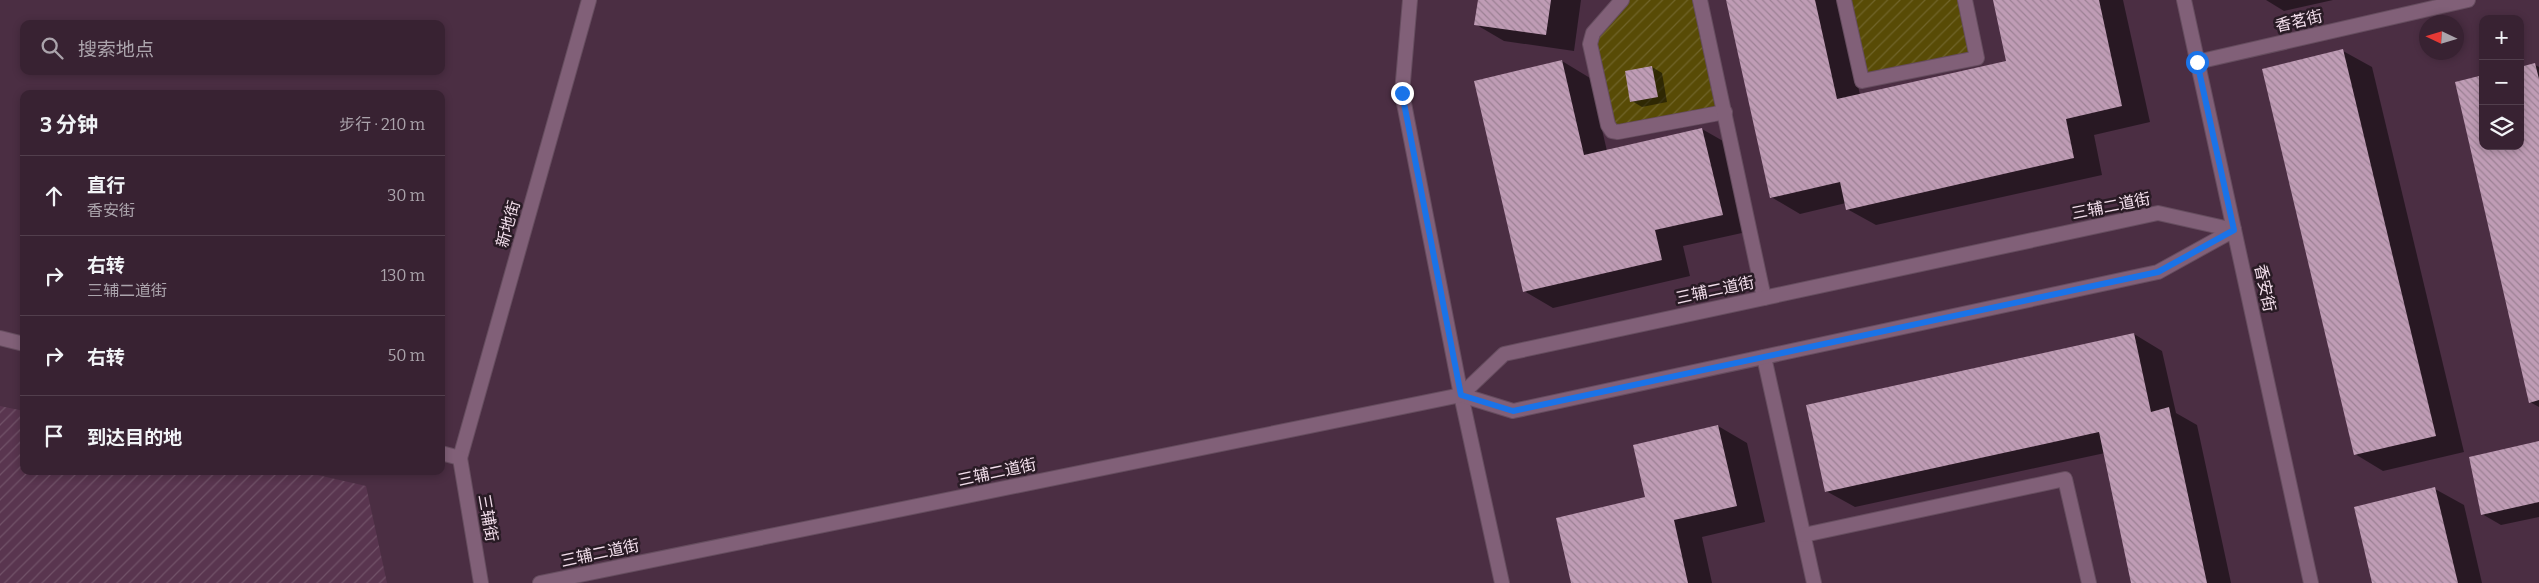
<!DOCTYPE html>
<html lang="zh">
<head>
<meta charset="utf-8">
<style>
  body { margin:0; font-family:Bitter,"Noto Sans SC",serif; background:#432f3e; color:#f1f3f6 }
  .controls { position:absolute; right:15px; top:15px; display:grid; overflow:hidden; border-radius:10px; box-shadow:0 2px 8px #0003 }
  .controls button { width:45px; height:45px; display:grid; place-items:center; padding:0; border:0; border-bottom:1px solid #523f4d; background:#382232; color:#f1f3f6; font:25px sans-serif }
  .compass { position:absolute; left:2419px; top:15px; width:45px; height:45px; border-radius:50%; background:#382232; box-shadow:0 2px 8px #0003; rotate:274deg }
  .stop { position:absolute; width:15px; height:15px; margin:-11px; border:4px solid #1a73e8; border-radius:50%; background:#fff }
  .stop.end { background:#1a73e8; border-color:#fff; box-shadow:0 1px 5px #0008 }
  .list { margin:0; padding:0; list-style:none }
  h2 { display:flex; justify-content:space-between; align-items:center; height:65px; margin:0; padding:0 20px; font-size:21px }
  h2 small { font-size:16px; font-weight:400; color:#aba4ac }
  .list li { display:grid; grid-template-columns:32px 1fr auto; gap:15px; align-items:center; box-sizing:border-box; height:80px; padding:0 20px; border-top:1px solid #523f4d }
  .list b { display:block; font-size:19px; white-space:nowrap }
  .list p { margin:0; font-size:16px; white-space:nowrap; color:#aba4ac }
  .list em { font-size:16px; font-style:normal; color:#aba4ac }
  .icon { flex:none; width:28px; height:28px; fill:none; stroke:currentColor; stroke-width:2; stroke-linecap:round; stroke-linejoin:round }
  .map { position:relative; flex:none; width:2539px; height:583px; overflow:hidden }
  .search { position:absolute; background:#382232; box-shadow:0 2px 8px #0003; left:20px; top:20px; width:425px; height:55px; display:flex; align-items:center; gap:12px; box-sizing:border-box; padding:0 18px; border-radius:10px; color:#aba4ac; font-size:19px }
  .panel { position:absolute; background:#382232; box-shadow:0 2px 8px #0003; left:20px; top:90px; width:425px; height:385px; border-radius:10px }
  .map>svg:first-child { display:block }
</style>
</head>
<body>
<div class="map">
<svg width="2539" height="583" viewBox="0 0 2539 583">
  <defs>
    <pattern id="industrial-furrows" width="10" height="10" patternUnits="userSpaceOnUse" patternTransform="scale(1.25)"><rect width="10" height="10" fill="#59354f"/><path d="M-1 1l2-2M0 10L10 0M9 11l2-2" fill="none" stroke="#715268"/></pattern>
    <pattern id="garden-furrows" width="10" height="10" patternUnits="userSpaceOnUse" patternTransform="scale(1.25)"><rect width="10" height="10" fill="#584b06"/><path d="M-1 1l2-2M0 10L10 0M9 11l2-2" fill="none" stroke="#70642a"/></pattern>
    <pattern id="building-back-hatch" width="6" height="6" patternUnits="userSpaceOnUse" patternTransform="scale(1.25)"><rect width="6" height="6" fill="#bf9cb5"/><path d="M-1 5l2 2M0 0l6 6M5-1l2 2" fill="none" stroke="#9c8194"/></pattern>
  </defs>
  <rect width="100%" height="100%" fill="#4b2e43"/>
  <polygon fill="url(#industrial-furrows)" points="0,406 24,411 24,471 300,471 366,486 387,583 0,583"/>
  <g fill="url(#garden-furrows)">
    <polygon points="1622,0 1700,0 1725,112 1615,132 1590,36"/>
    <polygon points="1844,0 1965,0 1977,58 1862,81"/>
  </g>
  <g fill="#0007">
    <polygon points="1479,0 1581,0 1574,51 1504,41 1475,24"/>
    <polygon points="1727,0 1839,0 1860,95 2008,62 1994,0 2123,0 2150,122 2094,135 2102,175 1876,225 1847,209 1846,203 1800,214 1771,197"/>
    <polygon points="2266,0 2333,0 2284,11"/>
    <polygon points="2343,51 2372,67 2464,452 2383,471 2355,454"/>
    <polygon points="1562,61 1590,78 1607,151 1702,129 1730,145 1751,231 1683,246 1690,276 1553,308 1524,291"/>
    <polygon points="2535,65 2539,67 2539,407 2530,402 2483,146 2520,146"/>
    <polygon points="1652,67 1662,73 1667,102 1642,107 1632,101"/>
    <polygon points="2134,334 2162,351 2176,413 2197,425 2231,583 2132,583 2105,453 1855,507 1826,491"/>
    <polygon points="1718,426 1747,443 1765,522 1702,537 1712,583 1572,583 1646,498"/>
    <polygon points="2539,443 2539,517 2501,525 2482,514"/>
    <polygon points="2435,489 2464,505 2482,583 2373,583"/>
  </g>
  <g fill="url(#building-back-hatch)">
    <polygon points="1478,0 1551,0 1546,35 1474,25"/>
    <polygon points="1726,0 1815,0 1837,99 2006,61 1993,0 2099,0 2122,106 2066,119 2074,158 1846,210 1840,182 1770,198"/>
    <polygon points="2343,49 2436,436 2354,455 2262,69"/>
    <polygon points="1562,60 1584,155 1702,128 1723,215 1655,230 1662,260 1523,292 1474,81"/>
    <polygon points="2535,63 2539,79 2539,400 2529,403 2455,82 2483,75 2483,146 2520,146 2520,67"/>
    <polygon points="1652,66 1658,97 1630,102 1625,71"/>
    <polygon points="2134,333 2151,412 2169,407 2207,583 2131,583 2099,432 1825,492 1806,405"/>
    <polygon points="1718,425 1737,506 1674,520 1688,583 1571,583 1556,518 1645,497 1633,445"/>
    <polygon points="2539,441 2539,502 2481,515 2469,457"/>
    <polygon points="2435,487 2458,583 2372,583 2354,507"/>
  </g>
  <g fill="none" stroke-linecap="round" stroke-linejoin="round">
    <g stroke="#664d5f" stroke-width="16">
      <g id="minor">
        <polyline points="1410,0 1402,93 1461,395 1502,583"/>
        <polyline points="1622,0 1593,33 1590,44 1608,125 1612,131 1618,132 1725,112"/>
        <polyline points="1700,0 1764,298"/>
        <polyline points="1844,0 1862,81 1977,58 1965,0"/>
        <polyline points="2197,62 2468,0"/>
        <polyline points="1764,357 1814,583"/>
        <polyline points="1461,395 1513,411 2158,272 2234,230"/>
        <polyline points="460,458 589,0"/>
        <polyline points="1804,535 2065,479 2089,583"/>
        <polyline points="540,583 1461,395 1504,354 2158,213 2234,230"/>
      </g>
    </g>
    <g stroke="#664d5f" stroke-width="16">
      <g id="tertiary">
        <polyline points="2184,0 2311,583"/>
        <polyline points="0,338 24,344"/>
        <polyline points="441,453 460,458 481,583"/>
      </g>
    </g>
    <use href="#minor" stroke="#816078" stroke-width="14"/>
    <use href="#tertiary" stroke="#816078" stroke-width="14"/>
  </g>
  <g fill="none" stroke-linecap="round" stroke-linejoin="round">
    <polyline stroke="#1a73e8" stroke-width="6" points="1402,93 1461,395 1513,411 2158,272 2234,230 2197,62"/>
  </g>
  <g text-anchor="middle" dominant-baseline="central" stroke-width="5" stroke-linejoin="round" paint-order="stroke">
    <g font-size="16" fill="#f2deeb" stroke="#291b25">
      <text transform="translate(2299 21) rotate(-13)">香茗街</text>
      <text transform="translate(2111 206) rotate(-11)">三辅二道街</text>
      <text transform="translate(508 224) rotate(-74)">新地街</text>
      <text transform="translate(2265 288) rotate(78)">香安街</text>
      <text transform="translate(1715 290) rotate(-12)">三辅二道街</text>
      <text transform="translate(997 472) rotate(-12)">三辅二道街</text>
      <text transform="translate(488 518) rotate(80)">三辅街</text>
      <text transform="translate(600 553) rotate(-12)">三辅二道街</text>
    </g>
  </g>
</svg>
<div class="controls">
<button>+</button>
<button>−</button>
<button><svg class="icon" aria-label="layers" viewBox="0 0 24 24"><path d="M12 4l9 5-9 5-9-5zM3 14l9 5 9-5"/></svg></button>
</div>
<svg class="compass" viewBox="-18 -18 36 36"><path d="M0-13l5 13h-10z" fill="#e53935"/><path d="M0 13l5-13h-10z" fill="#aba4ac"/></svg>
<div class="stop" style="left:2197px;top:62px"></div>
<div class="stop end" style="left:1402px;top:93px"></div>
<div class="search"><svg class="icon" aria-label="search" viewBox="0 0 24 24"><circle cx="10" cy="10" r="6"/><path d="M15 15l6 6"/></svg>搜索地点</div>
<section class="panel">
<h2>3 分钟<small>步行 · 210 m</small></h2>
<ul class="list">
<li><svg class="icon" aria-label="ahead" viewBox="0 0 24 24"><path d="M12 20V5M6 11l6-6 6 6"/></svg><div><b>直行</b><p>香安街</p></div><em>30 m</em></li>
<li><svg class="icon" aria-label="right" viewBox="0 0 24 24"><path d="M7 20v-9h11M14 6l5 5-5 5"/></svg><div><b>右转</b><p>三辅二道街</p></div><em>130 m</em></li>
<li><svg class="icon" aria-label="right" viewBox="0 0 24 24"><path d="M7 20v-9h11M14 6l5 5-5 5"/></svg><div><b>右转</b></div><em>50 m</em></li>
<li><svg class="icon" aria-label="arrive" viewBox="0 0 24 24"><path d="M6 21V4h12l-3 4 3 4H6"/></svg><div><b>到达目的地</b></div></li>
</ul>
</section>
</div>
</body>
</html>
